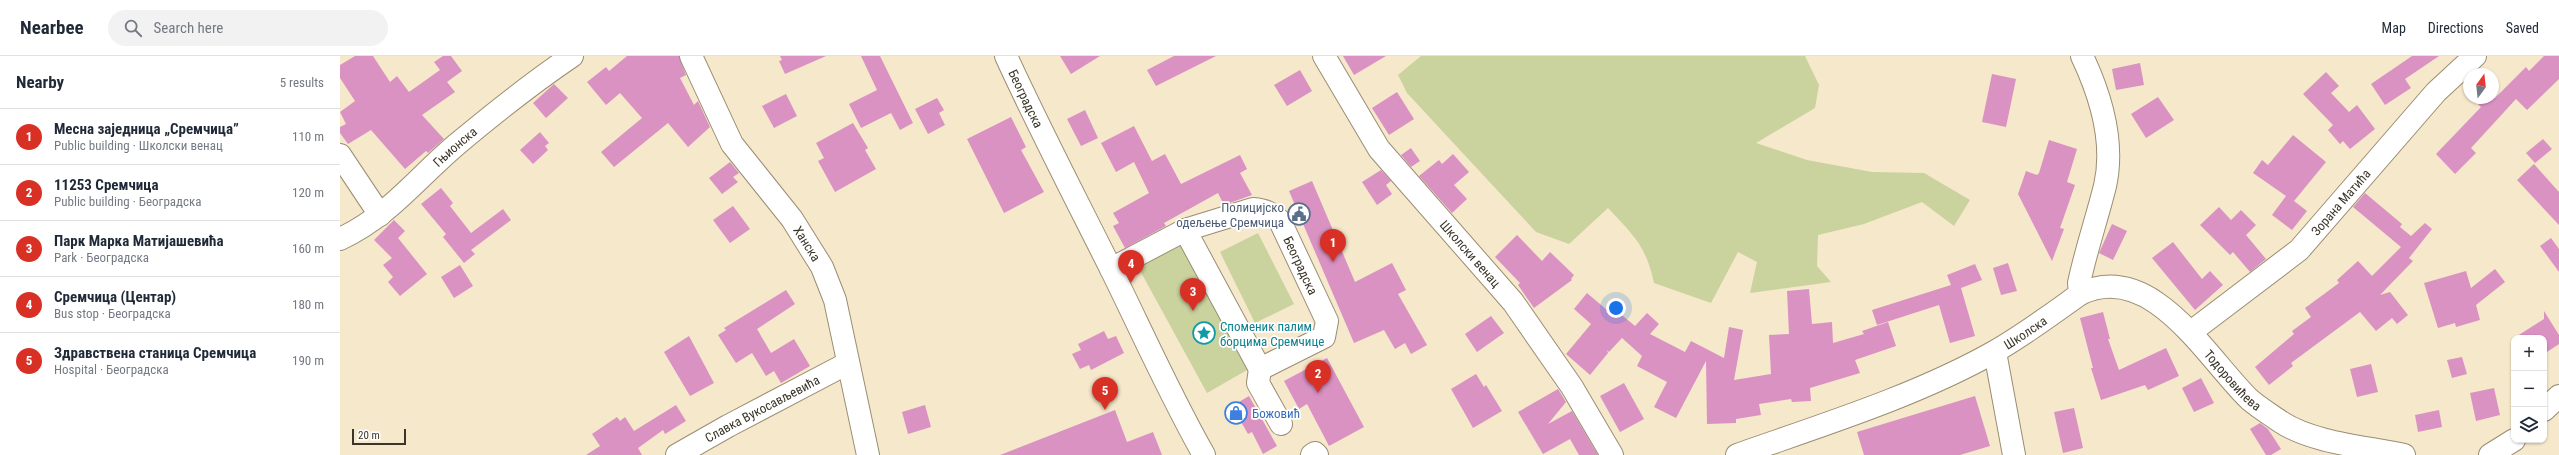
<!DOCTYPE html>
<html lang="en">
<head>
<meta charset="utf-8">
<style>
  body { margin:0; font-family:"Roboto Condensed",sans-serif; background:#f2f2f3; color:#1f2937 }
  .controls { position:absolute; right:12px; bottom:12px; display:grid; overflow:hidden; border-radius:8px; box-shadow:0 1px 3px #0004 }
  .controls button { width:36px; height:36px; display:grid; place-items:center; padding:0; border:0; border-bottom:1px solid #e0e1e3; background:#fff; color:#1f2937; font:20px sans-serif }
  .compass { position:absolute; left:2123px; top:12px; width:36px; height:36px; border-radius:50%; background:#fff; box-shadow:0 1px 3px #0004; rotate:15deg }
  .scale { position:absolute; left:12px; bottom:10px; width:54px; box-sizing:border-box; padding-left:4px; border:2px solid #3a3529; border-top:0; font-size:11px; line-height:14px; white-space:nowrap; color:#3a3529; -webkit-text-stroke:3px #fff; paint-order:stroke }
  .you { position:absolute; left:1276px; top:252px; width:14px; height:14px; margin:-10px; border:3px solid #fff; border-radius:50%; background:#1a73e8; box-shadow:0 0 0 6px #1a73e833 }
  .badge { display:grid; place-items:center; width:26px; height:26px; border-radius:50%; background:#d93025; color:#fff; font-size:13px; font-weight:700 }
  .pin { position:absolute; translate:-50% -33px; filter:drop-shadow(0 1px 2px #0008) }
  .pin::after { content:''; position:absolute; top:21px; width:14px; height:12px; background:inherit; clip-path:polygon(0 0,100% 0,50% 100%) }
  .list { margin:0; padding:0; list-style:none }
  h2 { display:flex; justify-content:space-between; align-items:center; height:52px; margin:0; padding:0 16px; font-size:17px }
  h2 small { font-size:13px; font-weight:400; color:#747a83 }
  .list li { display:grid; grid-template-columns:26px 1fr auto; gap:12px; align-items:center; box-sizing:border-box; height:56px; padding:0 16px; border-top:1px solid #e0e1e3 }
  .list b { display:block; font-size:15px; white-space:nowrap }
  .list p { margin:0; font-size:13px; white-space:nowrap; color:#747a83 }
  .list em { font-size:13px; font-style:normal; color:#747a83 }
  .icon { flex:none; width:22px; height:22px; fill:none; stroke:currentColor; stroke-width:2; stroke-linecap:round; stroke-linejoin:round }
  .map { position:relative; flex:none; width:2219px; height:399px; overflow:hidden }
  header { display:flex; align-items:center; gap:24px; box-sizing:border-box; height:56px; padding:0 20px; background:#fff; border-bottom:1px solid #e0e1e3 }
  header strong { font-size:19px }
  nav { display:flex; gap:22px; margin-inline-start:auto; font-size:14px }
  .search { width:280px; height:36px; background:#f2f2f3; display:flex; align-items:center; gap:10px; box-sizing:border-box; padding:0 14px; border-radius:22px; color:#747a83; font-size:15px }
  main { display:flex }
  aside { flex:1; background:#fff }
  .map>svg:first-child { display:block }
</style>
</head>
<body>
<header>
<strong>Nearbee</strong>
<div class="search"><svg class="icon" aria-label="search" viewBox="0 0 24 24"><circle cx="10" cy="10" r="6"/><path d="M15 15l6 6"/></svg>Search here</div>
<nav><a>Map</a><a>Directions</a><a>Saved</a></nav>
</header>
<main>
<aside>
<h2>Nearby<small>5 results</small></h2>
<ul class="list">
<li><span class="badge">1</span><div><b>Месна заједница „Сремчица”</b><p>Public building · Школски венац</p></div><em>110 m</em></li>
<li><span class="badge">2</span><div><b>11253 Сремчица</b><p>Public building · Београдска</p></div><em>120 m</em></li>
<li><span class="badge">3</span><div><b>Парк Марка Матијашевића</b><p>Park · Београдска</p></div><em>160 m</em></li>
<li><span class="badge">4</span><div><b>Сремчица (Центар)</b><p>Bus stop · Београдска</p></div><em>180 m</em></li>
<li><span class="badge">5</span><div><b>Здравствена станица Сремчица</b><p>Hospital · Београдска</p></div><em>190 m</em></li>
</ul>
</aside>
<div class="map">
<svg width="2219" height="399" viewBox="0 0 2219 399">
  <rect width="100%" height="100%" fill="#f6e8cb"/>
  <g fill="#cad29e">
    <path d="M1081 0H1465L1479 29 1475 52 1416 87 1467 104 1532 116 1584 117 1630 144 1614 170 1582 146 1524 168 1478 179 1477 210 1491 226 1410 237 1417 206 1398 196 1371 247 1314 227C1306 189 1293 179 1268 152L1229 188 1196 176 1067 37 1058 19Z"/>
    <polygon points="918,177 954,248 915,267 880,196"/>
    <polygon points="846,183 907,302 907,314 867,337 797,209"/>
  </g>
  <g fill="#da92c3">
    <polygon points="15,0 33,0 50,26 57,20 69,36 100,14 94,6 103,0 111,0 122,15 107,26 115,36 82,59 104,83 88,97 86,95 65,113 31,74 8,88 0,77 0,71 6,68 0,56 15,45 0,22 0,9"/>
    <polygon points="287,0 339,0 346,19 340,22 354,49 358,45 370,71 348,91 328,67 274,111 261,96 302,62 280,37 266,49 247,26 266,11 269,15"/>
    <polygon points="440,0 486,0 445,18 439,5 442,4"/>
    <polygon points="521,0 540,0 573,67 560,74 551,57 521,72 509,48 537,34"/>
    <polygon points="720,0 760,0 731,18"/>
    <polygon points="834,0 876,0 816,30 807,14"/>
    <polygon points="1003,0 1046,0 1014,19"/>
    <polygon points="2072,0 2099,0 2065,23 2071,32 2045,49 2031,28"/>
    <polygon points="2204,0 2219,0 2219,23 2187,54 2176,43 2131,92 2136,97 2115,118 2096,98 2141,51 2132,42 2155,42 2186,11 2189,15"/>
    <polygon points="1800,7 1804,29 1776,34 1772,13"/>
    <polygon points="960,14 972,35 947,50 934,29"/>
    <polygon points="1986,16 1999,30 1991,37 2009,56 2017,49 2035,73 2010,93 2003,85 2000,88 1988,74 1993,69 1963,38"/>
    <polygon points="1652,18 1676,23 1666,71 1642,66"/>
    <polygon points="214,28 228,42 206,62 193,47"/>
    <polygon points="1057,36 1074,63 1049,79 1032,52"/>
    <polygon points="446,38 457,60 434,72 422,50"/>
    <polygon points="1818,41 1834,64 1806,82 1791,58"/>
    <polygon points="597,42 604,54 599,57 605,69 588,78 575,53"/>
    <polygon points="745,54 758,82 741,90 727,63"/>
    <polygon points="671,61 686,91 681,94 704,136 664,157 627,83"/>
    <polygon points="513,67 528,92 525,94 536,113 495,136 478,105 484,102 476,87"/>
    <polygon points="794,70 812,105 825,98 841,128 900,99 907,113 900,117 912,139 884,149 878,137 824,167 826,170 785,192 773,170 779,167 773,157 809,137 794,106 776,116 761,87"/>
    <polygon points="200,76 209,87 205,90 208,94 193,108 180,94"/>
    <polygon points="1953,79 1986,106 1954,145 1967,155 1952,174 1932,159 1946,140 1913,117 1922,104 1928,109"/>
    <polygon points="2203,83 2212,93 2195,107 2186,97"/>
    <polygon points="1709,84 1737,93 1727,126 1735,129 1720,172 1724,173 1712,205 1678,138 1686,115 1697,119 1699,117"/>
    <polygon points="1071,92 1080,105 1071,111 1061,99"/>
    <polygon points="1113,98 1129,116 1114,129 1127,143 1112,157 1079,120 1099,104 1102,108"/>
    <polygon points="390,106 399,117 393,121 398,126 382,138 369,122"/>
    <polygon points="2194,108 2219,136 2219,169 2177,124"/>
    <polygon points="1041,114 1051,125 1046,129 1052,138 1037,149 1022,126"/>
    <polygon points="972,125 1015,226 1052,207 1066,234 1058,238 1087,289 1071,298 1065,287 1055,293 1044,274 1014,287 949,135"/>
    <polygon points="101,132 113,147 110,150 131,177 163,153 171,164 131,194 135,198 124,207 103,181 106,178 81,148"/>
    <polygon points="2025,137 2062,168 2060,171 2071,180 2085,167 2092,173 2069,202 2073,205 2040,239 2050,236 2068,259 2057,268 2052,262 2036,275 2020,256 1951,307 1953,310 1929,329 1915,311 1954,278 1952,275 1971,261 1965,252 1999,227 1997,224 2018,205 2032,220 2061,191 2013,151"/>
    <polygon points="393,150 410,173 390,187 373,164"/>
    <polygon points="1879,151 1891,164 1901,154 1916,169 1906,179 1926,203 1910,216 1893,196 1890,199 1860,169"/>
    <polygon points="54,164 65,175 58,182 87,218 60,240 48,226 53,221 43,209 52,202 34,184"/>
    <polygon points="1772,168 1787,175 1773,204 1759,197"/>
    <polygon points="1177,179 1202,205 1210,196 1234,219 1231,223 1232,224 1194,252 1178,229 1180,227 1155,201"/>
    <polygon points="2211,182 2219,193 2219,216 2200,190"/>
    <polygon points="1833,186 1862,223 1870,215 1883,229 1855,254 1812,202"/>
    <polygon points="1668,207 1677,235 1661,239 1653,212"/>
    <polygon points="1635,208 1642,224 1621,232 1635,280 1610,287 1599,249 1537,269 1532,254 1611,229 1607,219"/>
    <polygon points="120,209 133,230 114,242 101,221"/>
    <polygon points="2155,213 2165,226 2136,249 2140,264 2116,271 2115,267 2098,272 2084,227 2126,215 2131,232"/>
    <polygon points="1469,233 1472,268 1492,266 1493,287 1524,278 1522,275 1548,266 1556,290 1515,304 1520,317 1470,332 1471,345 1452,346 1451,343 1419,348 1421,359 1396,363 1396,367 1367,368 1366,305 1336,362 1314,351 1327,326 1297,310 1302,300 1282,282 1269,296 1267,294 1268,297 1250,319 1226,298 1251,268 1234,253 1247,237 1267,254 1271,250 1295,270 1307,257 1319,268 1310,278 1345,296 1351,285 1384,302 1389,271 1403,274 1394,324 1431,318 1429,279 1449,278 1447,235"/>
    <polygon points="446,234 455,248 417,273 431,297 454,283 470,310 441,327 434,315 426,320 412,297 396,307 378,279 386,274 384,272"/>
    <polygon points="2204,255 2219,279 2219,288 2204,298 2204,282 2174,282 2204,263"/>
    <polygon points="1763,256 1770,283 1768,283 1779,314 1826,292 1839,320 1808,334 1805,329 1761,344 1751,312 1753,312 1740,262"/>
    <polygon points="1151,260 1164,277 1137,296 1125,278"/>
    <polygon points="764,275 768,283 776,280 784,297 751,314 749,309 740,313 732,298 741,294 738,288"/>
    <polygon points="349,280 374,327 350,340 324,296"/>
    <polygon points="2122,301 2127,318 2112,322 2107,304"/>
    <polygon points="987,302 1024,371 989,390 967,348 959,353 944,325"/>
    <polygon points="2031,308 2038,336 2017,341 2010,313"/>
    <polygon points="1136,318 1144,331 1146,329 1162,355 1133,372 1111,333"/>
    <polygon points="1861,322 1874,347 1854,356 1842,332"/>
    <polygon points="1284,327 1304,363 1280,376 1260,340"/>
    <polygon points="2154,332 2160,359 2136,365 2130,337"/>
    <polygon points="1218,333 1226,346 1208,368 1232,355 1258,399 1239,399 1230,383 1203,398 1178,356"/>
    <polygon points="909,340 937,390 923,398 912,376 908,378 892,350"/>
    <polygon points="1635,340 1650,390 1620,399 1524,399 1517,376"/>
    <polygon points="336,349 346,365 325,378 323,374 298,392 302,399 246,399 260,390 252,378 277,361 280,365 285,361 294,375"/>
    <polygon points="585,349 591,371 568,378 562,356"/>
    <polygon points="1734,352 1743,392 1723,397 1714,356"/>
    <polygon points="775,354 787,386 813,376 822,399 660,399"/>
    <polygon points="2099,354 2102,371 2078,376 2075,359"/>
    <polygon points="1920,367 1928,373 1941,393 1931,399 1926,399 1910,373"/>
  </g>
  <g fill="none" stroke-linecap="round" stroke-linejoin="round">
    <g stroke="#9a8d73" stroke-width="24">
      <g id="minor">
        <path id="s1" d="M351 0 392 88 452 163 482 211 495 244 528 399"/>
        <path id="s2" d="M984 0 1039 93 1173 246 1232 331 1272 399"/>
        <polyline points="0,99 40,159"/>
        <polyline points="845,174 920,313"/>
        <path id="s3" d="M0 183C49 160 76 123 116 89 153 58 192 27 232 0"/>
        <path id="s4" d="M771 213 845 174 913 153C925 154 932 157 940 165L987 265 984 281 920 313 918 327 941 368"/>
        <path id="s5" d="M1740 238C1811 203 1866 301 1909 343 1918 351 1931 359 1941 366 1973 387 2027 391 2064 399"/>
        <path id="s6" d="M1851 276 1959 194 2096 36 2135 0"/>
        <polyline points="1655,296 1674,399"/>
        <polyline points="2204,354 2219,340"/>
        <path id="s7" d="M337 399 388 370 508 307"/>
        <polyline points="972,399 975,397 977,399"/>
        <path id="s8" d="M1397 399C1482 369 1576 340 1654 296 1684 279 1712 258 1740 238L1739 227C1746 194 1757 162 1765 130 1775 86 1761 40 1742 0"/>
        <polyline points="2150,399 2174,384"/>
      </g>
    </g>
    <g stroke="#9a8d73" stroke-width="24">
      <g id="major">
        <path id="s9" d="M666 0C699 72 736 143 772 215 802 276 830 339 864 399"/>
      </g>
    </g>
    <use href="#minor" stroke="#fff" stroke-width="22"/>
    <use href="#major" stroke="#fff" stroke-width="22"/>
  </g>
  <defs>
    <g id="civic-ring" transform="scale(1.15)"><circle r="9.5" fill="#fff" stroke="#5c6f8a" stroke-width="1.5"/><path d="M-.6-6.5H3V-4.5H.6V-3L4-1V1h2V6H-6V1h2V-1L-.6-3ZM-1.2 2.5V6h2.4V2.5Z" fill="#5c6f8a"/></g>
    <g id="sight-ring" transform="scale(1.15)"><circle r="9.5" fill="#fff" stroke="#0f9aa8" stroke-width="1.5"/><path d="M0-6L1.8-2.2L6-1.7L2.9 1.2L3.7 5.4L0 3.3L-3.7 5.4L-2.9 1.2L-6-1.7L-1.8-2.2Z" fill="#0f9aa8"/></g>
    <g id="shop-ring" transform="scale(1.15)"><circle r="9.5" fill="#fff" stroke="#3f7fe0" stroke-width="1.5"/><path d="M-5-2.5h2.3a2.7 3.5 0 0 1 5.4 0H5L5.5 6h-11ZM-1.5-2.5h3a1.5 2.3 0 0 0-3 0Z" fill="#3f7fe0"/></g>
  </defs>
  <g fill-rule="evenodd">
    <use href="#civic-ring" x="959" y="158"/>
    <use href="#sight-ring" x="864" y="277"/>
    <use href="#shop-ring" x="896" y="357"/>
  </g>
  <g text-anchor="middle" dominant-baseline="central" stroke-width="3.5" stroke-linejoin="round" paint-order="stroke">
    <g font-size="13" fill="#3a3529" stroke="#fff">
      <text stroke="none"><textPath href="#s9" startOffset="47">Београдска</textPath></text>
      <text stroke="none"><textPath href="#s3" startOffset="148">Гњионска</textPath></text>
      <text stroke="none"><textPath href="#s6" startOffset="199">Зорана Матића</textPath></text>
      <text stroke="none"><textPath href="#s1" startOffset="222">Ханска</textPath></text>
      <text stroke="none"><textPath href="#s2" startOffset="247">Школски венац</textPath></text>
      <text stroke="none"><textPath href="#s4" startOffset="234">Београдска</textPath></text>
      <text stroke="none"><textPath href="#s8" startOffset="314">Школска</textPath></text>
      <text stroke="none"><textPath href="#s5" startOffset="190">Тодоровићева</textPath></text>
      <text stroke="none"><textPath href="#s7" startOffset="97">Славка Вукосављевића</textPath></text>
    </g>
    <g font-size="13" fill="#4e5e75" stroke="#fff" text-anchor="end">
      <text x="944" y="151">Полицијско<tspan x="944" dy="15">одељење Сремчица</tspan></text>
    </g>
    <g font-size="13" fill="#0d838f" stroke="#fff" text-anchor="start">
      <text x="880" y="270">Споменик палим<tspan x="880" dy="15">борцима Сремчице</tspan></text>
    </g>
    <g font-size="13" fill="#366cbe" stroke="#fff" text-anchor="start">
      <text x="912" y="357">Божовић</text>
    </g>
  </g>
</svg>
<div class="controls">
<button>+</button>
<button>−</button>
<button><svg class="icon" aria-label="layers" viewBox="0 0 24 24"><path d="M12 4l9 5-9 5-9-5zM3 14l9 5 9-5"/></svg></button>
</div>
<svg class="compass" viewBox="-18 -18 36 36"><path d="M0-13l5 13h-10z" fill="#e53935"/><path d="M0 13l5-13h-10z" fill="#747a83"/></svg>
<div class="scale">20 m</div>
<div class="you"></div>
<div class="pin badge" style="left:993px;top:206px">1</div>
<div class="pin badge" style="left:978px;top:337px">2</div>
<div class="pin badge" style="left:853px;top:255px">3</div>
<div class="pin badge" style="left:791px;top:227px">4</div>
<div class="pin badge" style="left:765px;top:354px">5</div>
</div>
</main>
</body>
</html>
